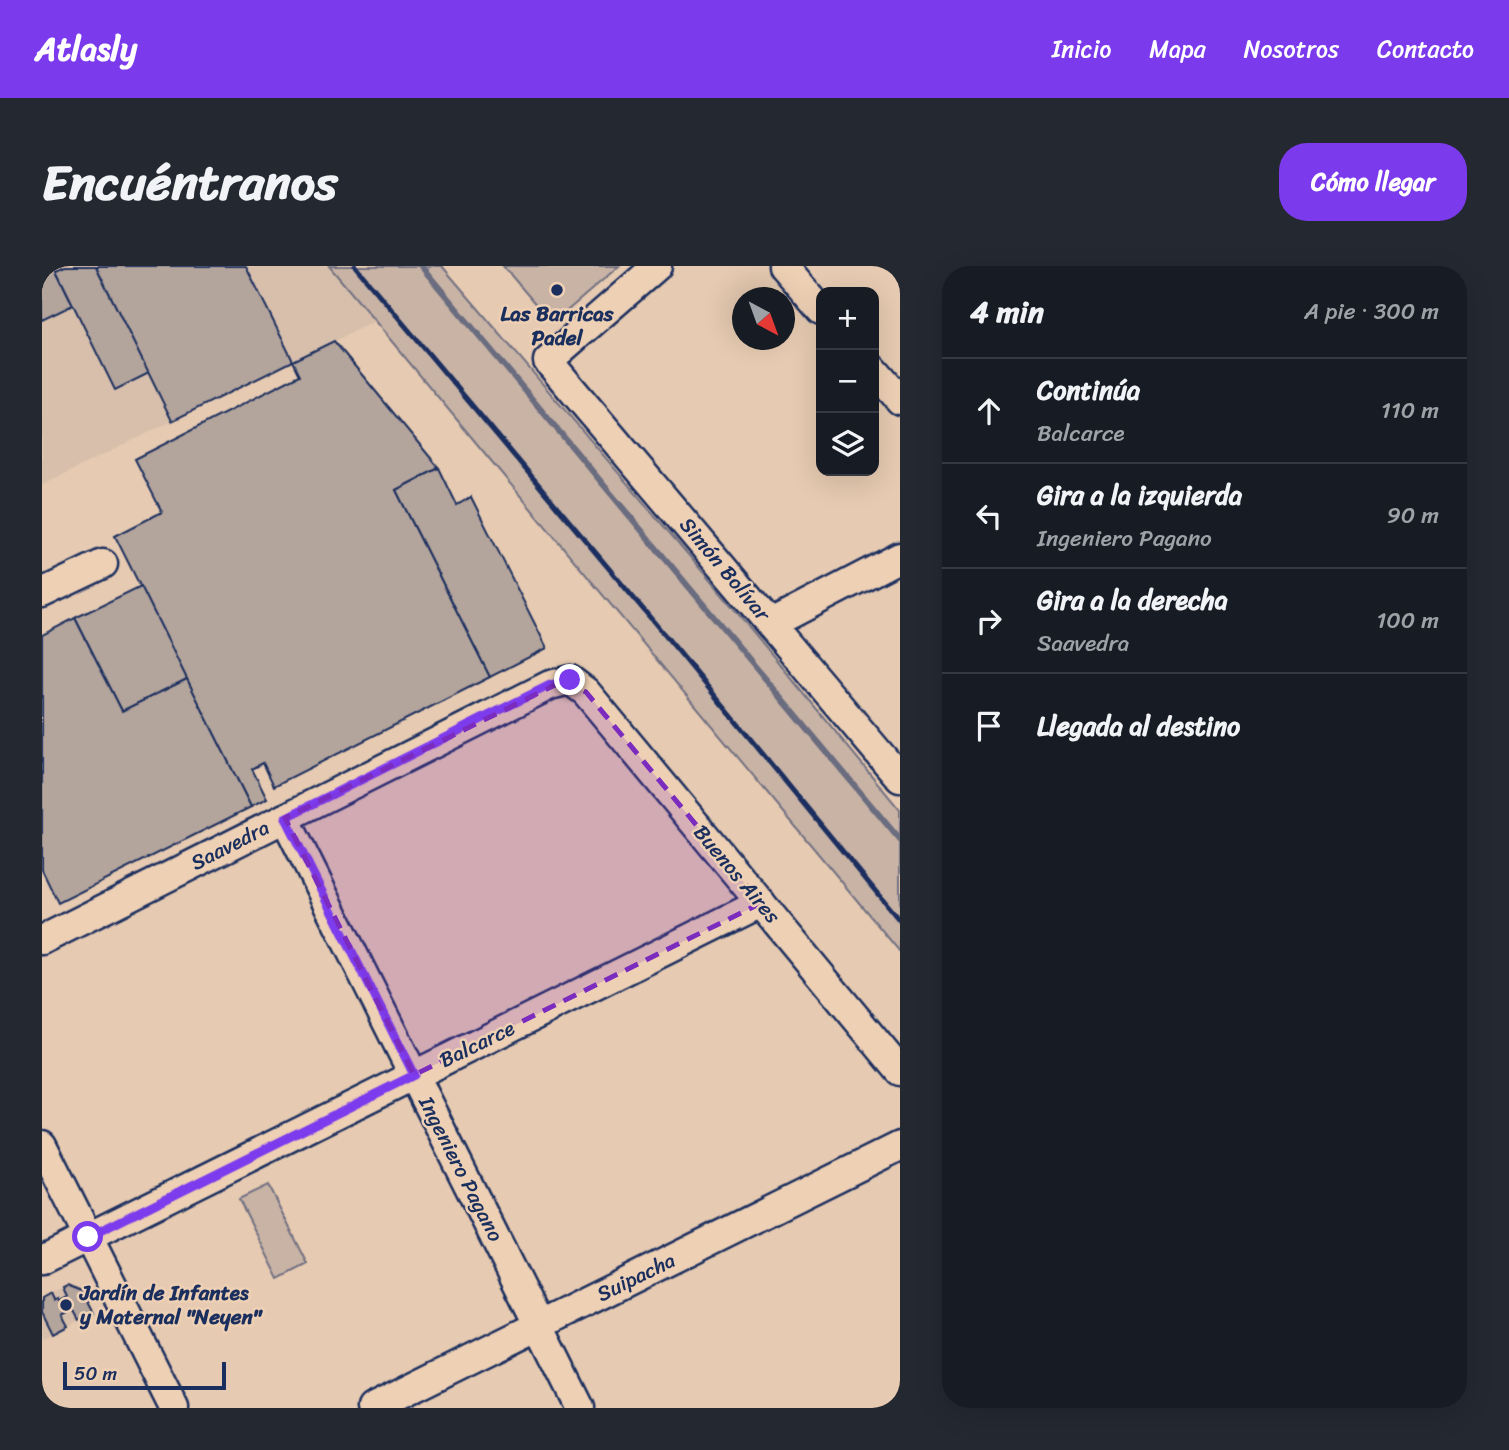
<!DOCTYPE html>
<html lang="es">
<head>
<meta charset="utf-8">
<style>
  body { margin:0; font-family:Sriracha,sans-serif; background:#242831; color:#f1f3f6 }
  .controls { position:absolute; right:21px; top:21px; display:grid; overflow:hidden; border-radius:14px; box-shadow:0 7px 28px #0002 }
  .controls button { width:63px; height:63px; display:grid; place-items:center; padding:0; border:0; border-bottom:2px solid #363941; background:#171b24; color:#f1f3f6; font:35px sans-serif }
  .compass { position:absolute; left:690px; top:21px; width:63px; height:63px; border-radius:50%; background:#171b24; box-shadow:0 7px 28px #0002; rotate:139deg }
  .scale { position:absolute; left:21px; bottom:18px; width:163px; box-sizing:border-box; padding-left:7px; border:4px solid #1b2f5e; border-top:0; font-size:19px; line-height:24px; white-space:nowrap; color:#1b2f5e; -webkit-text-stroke:5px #eed0b4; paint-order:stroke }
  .stop { position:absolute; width:21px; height:21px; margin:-16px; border:5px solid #7c3aed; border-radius:50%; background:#fff }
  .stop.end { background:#7c3aed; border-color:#fff; box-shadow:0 2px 7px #0008 }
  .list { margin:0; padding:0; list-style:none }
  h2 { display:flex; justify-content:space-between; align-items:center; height:91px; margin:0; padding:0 28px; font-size:30px }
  h2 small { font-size:23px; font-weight:400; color:#9ea1a6 }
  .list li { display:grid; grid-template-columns:46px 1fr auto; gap:21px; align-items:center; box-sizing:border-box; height:105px; padding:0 28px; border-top:2px solid #363941 }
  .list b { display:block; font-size:26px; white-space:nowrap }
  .list p { margin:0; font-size:23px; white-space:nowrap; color:#9ea1a6 }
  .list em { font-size:23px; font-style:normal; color:#9ea1a6 }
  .icon { flex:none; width:38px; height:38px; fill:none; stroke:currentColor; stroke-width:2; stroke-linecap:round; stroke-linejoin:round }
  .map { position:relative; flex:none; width:858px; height:1142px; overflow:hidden; border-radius:28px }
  header { display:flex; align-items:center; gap:42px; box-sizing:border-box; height:98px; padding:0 35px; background:#7c3aed; color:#fff }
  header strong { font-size:33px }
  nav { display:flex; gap:38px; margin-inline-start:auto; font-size:24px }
  .intro { display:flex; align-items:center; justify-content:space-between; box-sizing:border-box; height:168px; padding:0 42px }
  h1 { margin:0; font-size:49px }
  .button { padding:18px 32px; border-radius:28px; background:#7c3aed; color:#fff; font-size:24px; font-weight:700 }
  main { display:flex; gap:42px; padding:0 42px }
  aside { flex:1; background:#171b24; border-radius:28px; box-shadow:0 7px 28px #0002 }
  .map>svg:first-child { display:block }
</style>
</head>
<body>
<header>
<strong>Atlasly</strong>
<nav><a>Inicio</a><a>Mapa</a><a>Nosotros</a><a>Contacto</a></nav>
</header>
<div class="intro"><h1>Encuéntranos</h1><a class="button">Cómo llegar</a></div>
<main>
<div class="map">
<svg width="858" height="1142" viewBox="0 0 858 1142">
  <rect width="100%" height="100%" fill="#e6cab1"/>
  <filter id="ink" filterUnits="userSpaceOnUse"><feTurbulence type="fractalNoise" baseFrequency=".0143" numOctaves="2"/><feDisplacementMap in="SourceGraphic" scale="14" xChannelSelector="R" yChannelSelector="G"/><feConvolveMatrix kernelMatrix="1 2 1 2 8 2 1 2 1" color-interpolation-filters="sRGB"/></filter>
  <g filter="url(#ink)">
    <g fill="#d7bfab">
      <polygon points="0,0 287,0 333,55 0,219"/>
      <polygon points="25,1019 40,1025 52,1047 0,1073 0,1032"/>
    </g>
    <g fill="#c8b3a5" stroke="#727182" stroke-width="2">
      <polygon points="287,0 400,0 689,339 858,544 858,686"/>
      <polygon points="461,0 577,0 519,50 502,48"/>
      <polygon points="226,919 266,998 237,1013 197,933"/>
    </g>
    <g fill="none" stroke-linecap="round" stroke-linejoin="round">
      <polyline stroke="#6b6c7f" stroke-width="6" points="379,0 858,574"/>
    </g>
    <g fill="#b3a49c" stroke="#1b2f5e" stroke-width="2">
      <polygon points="0,0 12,0 31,39 0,54"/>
      <polygon points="23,0 54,0 107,107 73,124 14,4"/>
      <polygon points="54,0 204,0 251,95 130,155"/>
      <polygon points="292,75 397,202 354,224 448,411 232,520 221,497 210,503 225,533 209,541 73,270 120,246 93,193 258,109 251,95"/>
      <polygon points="397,202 415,239 429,231 505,382 448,411 354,224"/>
      <polygon points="99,320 145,413 80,445 33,352"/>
      <polygon points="33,352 80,445 145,413 209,541 16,637 0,604 0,369"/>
      <polygon points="25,1019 40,1025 52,1047 37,1054 31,1043 20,1049 26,1060 11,1068 0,1046 0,1032 9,1027 12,1034 16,1032 17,1035 25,1031 21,1021"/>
    </g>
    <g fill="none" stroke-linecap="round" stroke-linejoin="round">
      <g stroke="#1b2f5e" stroke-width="33">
        <g id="minor">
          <polyline points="615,0 506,95 858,512"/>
          <polyline points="741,0 779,44"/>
          <polyline points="832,104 858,134"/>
          <polyline points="0,327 61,298"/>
          <polyline points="729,358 858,291"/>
          <polyline points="243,552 538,1142"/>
          <polyline points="0,674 508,419 528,414 544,426 858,805"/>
          <polyline points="0,879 132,1142"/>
          <polyline points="0,994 719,637"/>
          <polyline points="330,1142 858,880"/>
        </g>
      </g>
      <use href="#minor" stroke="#eed0b4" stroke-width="28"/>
      <polyline stroke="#1b2f5e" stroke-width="5" points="313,0 637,386 858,655"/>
    </g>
  </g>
  <g fill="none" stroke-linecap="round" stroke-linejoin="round" filter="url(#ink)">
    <polyline stroke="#7c3aed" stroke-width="9" points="46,971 372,809 243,552 508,419 528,414"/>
  </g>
  <path fill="#7b2cbf" fill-opacity="0.2" stroke="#7b2cbf" stroke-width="5" stroke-dasharray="14 9" stroke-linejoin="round" d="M521 415 544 426 719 637 372 809 243 552Z"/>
  <g fill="#1b2f5e" stroke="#eed0b4" stroke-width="2.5">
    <circle cx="515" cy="24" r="7"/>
    <circle cx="24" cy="1039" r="7"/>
  </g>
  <g text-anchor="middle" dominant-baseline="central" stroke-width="5" stroke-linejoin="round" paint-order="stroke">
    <g font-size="21" font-weight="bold" fill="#1b2f5e" stroke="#eed0b4">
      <text x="515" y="48">Las Barricas<tspan x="515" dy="24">Padel</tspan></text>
      <text x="38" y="1027" text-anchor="start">Jardín de Infantes<tspan x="38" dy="24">y Maternal "Neyen"</tspan></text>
    </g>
    <g font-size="21" fill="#1b2f5e" stroke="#eed0b4">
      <text transform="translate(683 303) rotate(50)">Simón Bolívar</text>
      <text transform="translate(188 579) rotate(-27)">Saavedra</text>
      <text transform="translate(695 608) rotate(50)">Buenos Aires</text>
      <text transform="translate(435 778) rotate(-26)">Balcarce</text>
      <text transform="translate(419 903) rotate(63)">Ingeniero Pagano</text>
      <text transform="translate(594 1011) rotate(-26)">Suipacha</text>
    </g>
  </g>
</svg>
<div class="controls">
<button>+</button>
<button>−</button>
<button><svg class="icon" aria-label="layers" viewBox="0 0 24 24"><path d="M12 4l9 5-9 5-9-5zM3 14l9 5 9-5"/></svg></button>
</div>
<svg class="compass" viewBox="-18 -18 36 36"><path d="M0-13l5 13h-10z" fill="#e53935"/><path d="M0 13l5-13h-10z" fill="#9ea1a6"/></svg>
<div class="scale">50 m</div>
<div class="stop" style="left:46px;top:971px"></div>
<div class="stop end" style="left:528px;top:414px"></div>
</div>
<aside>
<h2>4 min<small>A pie · 300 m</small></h2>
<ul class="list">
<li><svg class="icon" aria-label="ahead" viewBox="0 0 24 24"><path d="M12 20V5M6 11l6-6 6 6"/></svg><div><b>Continúa</b><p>Balcarce</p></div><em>110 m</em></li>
<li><svg class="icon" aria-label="left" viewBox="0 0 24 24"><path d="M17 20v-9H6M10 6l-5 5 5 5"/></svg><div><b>Gira a la izquierda</b><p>Ingeniero Pagano</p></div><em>90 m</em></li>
<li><svg class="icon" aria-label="right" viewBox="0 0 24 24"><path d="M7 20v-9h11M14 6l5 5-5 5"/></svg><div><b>Gira a la derecha</b><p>Saavedra</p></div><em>100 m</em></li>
<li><svg class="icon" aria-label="arrive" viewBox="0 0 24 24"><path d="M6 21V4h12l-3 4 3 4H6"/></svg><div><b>Llegada al destino</b></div></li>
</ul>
</aside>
</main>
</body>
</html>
